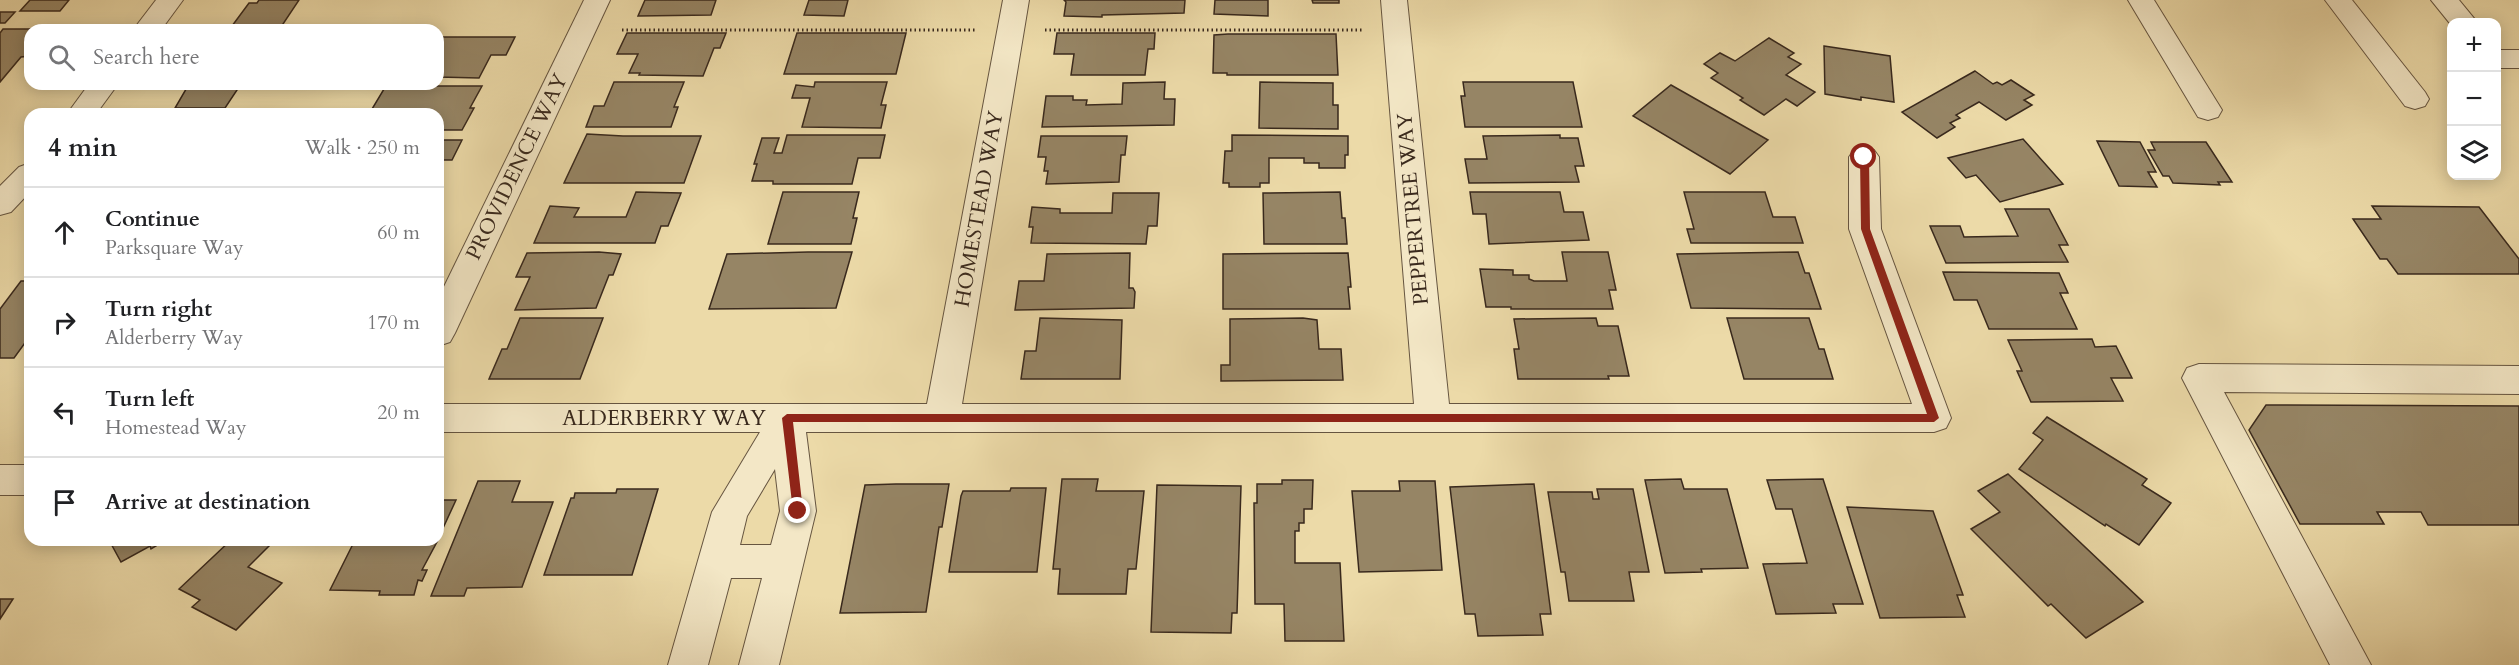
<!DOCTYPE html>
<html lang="en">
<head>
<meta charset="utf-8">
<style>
  body { margin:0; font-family:Cardo,serif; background:#f6f6f6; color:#202124 }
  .controls { position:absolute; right:18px; top:18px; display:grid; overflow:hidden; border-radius:12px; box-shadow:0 3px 15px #0003 }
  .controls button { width:54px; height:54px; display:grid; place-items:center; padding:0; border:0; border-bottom:2px solid #e0e0e0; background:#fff; color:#202124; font:30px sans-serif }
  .stop { position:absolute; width:18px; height:18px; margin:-14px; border:4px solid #8f2418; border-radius:50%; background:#fff }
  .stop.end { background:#8f2418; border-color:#fff; box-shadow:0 2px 6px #0008 }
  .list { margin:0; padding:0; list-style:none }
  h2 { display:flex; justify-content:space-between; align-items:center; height:78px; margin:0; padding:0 24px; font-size:26px }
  h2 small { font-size:20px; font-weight:400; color:#757577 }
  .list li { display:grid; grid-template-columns:39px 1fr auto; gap:18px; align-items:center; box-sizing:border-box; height:90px; padding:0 24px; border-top:2px solid #e0e0e0 }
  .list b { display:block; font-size:22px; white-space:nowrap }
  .list p { margin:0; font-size:20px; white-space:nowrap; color:#757577 }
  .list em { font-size:20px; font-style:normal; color:#757577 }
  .icon { flex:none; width:33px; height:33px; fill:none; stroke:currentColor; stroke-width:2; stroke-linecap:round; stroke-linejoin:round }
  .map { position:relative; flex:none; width:2519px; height:665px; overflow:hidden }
  .search { position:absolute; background:#fff; box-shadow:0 3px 15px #0003; left:24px; top:24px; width:420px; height:66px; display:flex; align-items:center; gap:15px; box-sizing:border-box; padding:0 21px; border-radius:18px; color:#757577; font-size:22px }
  .panel { position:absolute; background:#fff; box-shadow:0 3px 15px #0003; left:24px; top:108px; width:420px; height:438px; border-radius:18px }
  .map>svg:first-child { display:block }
</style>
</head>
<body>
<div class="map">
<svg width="2519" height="665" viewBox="0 0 2519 665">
  <rect width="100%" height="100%" fill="#ecdaa8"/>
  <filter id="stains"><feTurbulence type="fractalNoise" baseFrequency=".00333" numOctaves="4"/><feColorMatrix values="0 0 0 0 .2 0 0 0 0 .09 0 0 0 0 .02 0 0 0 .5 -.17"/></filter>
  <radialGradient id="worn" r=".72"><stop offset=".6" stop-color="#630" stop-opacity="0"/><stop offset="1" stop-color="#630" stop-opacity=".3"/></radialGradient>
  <g fill="#968565" stroke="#39291d" stroke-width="1.5">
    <polygon points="30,0 69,0 60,11 20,11"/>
    <polygon points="259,0 299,0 279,30 229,30 249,3 257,3"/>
    <polygon points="645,0 716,0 711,15 638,16"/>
    <polygon points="809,0 848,0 844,16 804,15"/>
    <polygon points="1064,0 1185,0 1184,13 1102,15 1102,17 1064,16 1066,2"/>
    <polygon points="1215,0 1268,0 1268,16 1214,14"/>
    <polygon points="1312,0 1339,0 1339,3 1313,3"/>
    <polygon points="0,12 15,12 5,23 0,23"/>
    <polygon points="3,29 53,29 30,30 30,56 21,57 0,82 0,33"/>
    <polygon points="627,33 726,33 720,48 714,48 703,76 639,75 640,73 629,73 638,54 617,54"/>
    <polygon points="797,33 906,33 896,74 784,74"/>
    <polygon points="1057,33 1155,33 1154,49 1148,49 1145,75 1071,75 1074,54 1054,54"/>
    <polygon points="1228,34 1336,34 1338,75 1227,75 1227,73 1213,73 1214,35"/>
    <polygon points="438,37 515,37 506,55 491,55 479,78 438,77"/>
    <polygon points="1769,38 1794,53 1788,57 1801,64 1786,75 1815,92 1797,106 1786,99 1764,115 1740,100 1743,98 1711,78 1718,73 1704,64 1720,53 1735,61"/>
    <polygon points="1824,46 1890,56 1894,102 1861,97 1861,100 1825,94"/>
    <polygon points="1975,71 1993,84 1997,82 2002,85 2011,80 2034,95 2024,100 2032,105 2006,120 1979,102 1956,115 1960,118 1950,123 1955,127 1937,138 1902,112"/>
    <polygon points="614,82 684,82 674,107 678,107 671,127 586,127 594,106 604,106"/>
    <polygon points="815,82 887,82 881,105 886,105 881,128 802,127 810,98 792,98 796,85 814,87"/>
    <polygon points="1165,82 1164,99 1175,99 1174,125 1042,127 1046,96 1073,96 1073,100 1087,100 1086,105 1122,104 1123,83"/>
    <polygon points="1260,82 1333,83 1333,105 1338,105 1338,129 1259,128"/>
    <polygon points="1463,82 1573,82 1582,127 1465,127 1461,96 1465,96"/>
    <polygon points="189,84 241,84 225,108 175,108"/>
    <polygon points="1671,85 1768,140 1730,174 1633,116"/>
    <polygon points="409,86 482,86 470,108 474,108 462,130 438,130 438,114 369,114 384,89 407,89"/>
    <polygon points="587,134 623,136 701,136 684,183 564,183"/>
    <polygon points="787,135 885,135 880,158 858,158 852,184 773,184 773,181 752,181 757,164 754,164 762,138 779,138 774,153 782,153"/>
    <polygon points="1232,135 1348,136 1348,155 1345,155 1345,168 1319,168 1319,163 1304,163 1304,158 1269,158 1269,183 1260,183 1260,187 1229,187 1229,183 1223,183 1225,151 1232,151"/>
    <polygon points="1560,135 1560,138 1578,138 1584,166 1575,166 1579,182 1469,183 1465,159 1487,159 1483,136"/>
    <polygon points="1041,136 1127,136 1125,155 1121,155 1119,182 1046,184 1048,171 1044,171 1046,157 1038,157"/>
    <polygon points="2023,139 2063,184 2000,202 1976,175 1966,178 1948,158"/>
    <polygon points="438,140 462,140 452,160 439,160 438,162"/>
    <polygon points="2097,141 2140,142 2156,172 2148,172 2157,187 2119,186"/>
    <polygon points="2151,142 2206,142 2232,182 2218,182 2220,185 2173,183 2169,176 2163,176 2148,150 2155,150"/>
    <polygon points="636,192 681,193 668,226 661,226 655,243 534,243 550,206 579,208 574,217 626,217"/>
    <polygon points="783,192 859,192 853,218 857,218 851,244 768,244"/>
    <polygon points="1340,192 1342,218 1345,218 1347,244 1264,244 1263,193"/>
    <polygon points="1470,192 1560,192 1564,212 1583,212 1589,240 1489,244 1486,214 1473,214"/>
    <polygon points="1684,192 1765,192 1773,217 1795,217 1803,243 1691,243 1687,229 1694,229"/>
    <polygon points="1113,193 1159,193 1157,226 1148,226 1146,244 1031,243 1033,227 1029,227 1032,207 1060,209 1060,213 1112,213"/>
    <polygon points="2372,206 2479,207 2519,259 2519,274 2398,274 2387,259 2380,259 2353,219 2381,219"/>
    <polygon points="2005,209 2049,209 2068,245 2059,245 2068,262 1946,263 1930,226 1960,226 1964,237 2018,236"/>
    <polygon points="599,252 621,254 613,275 609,275 596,308 515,310 530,277 516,277 527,253"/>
    <polygon points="808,252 852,252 836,308 709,309 727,254"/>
    <polygon points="1562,252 1608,252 1616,290 1609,290 1613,309 1511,309 1511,307 1486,307 1480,269 1513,270 1513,275 1529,275 1529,279 1534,281 1567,281"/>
    <polygon points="1798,252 1805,273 1809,273 1821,309 1691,308 1677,254"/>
    <polygon points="1130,253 1129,288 1133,288 1135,292 1134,308 1015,310 1019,281 1044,281 1047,254"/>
    <polygon points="1348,253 1351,287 1348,287 1350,309 1223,309 1223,254"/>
    <polygon points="1943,272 2059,273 2068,293 2060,293 2077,329 1989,329 1977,300 1954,300"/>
    <polygon points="21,281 30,281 30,336 14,358 0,358 0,309"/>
    <polygon points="520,318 603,318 580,379 489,379 502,349 507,349"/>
    <polygon points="1040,318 1122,320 1120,379 1021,379 1025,351 1036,351"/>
    <polygon points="1303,318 1317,320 1319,349 1341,349 1343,380 1221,381 1221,365 1230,365 1230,319"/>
    <polygon points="1596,318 1598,326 1618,326 1629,376 1608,376 1609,379 1518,379 1514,349 1519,349 1514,319"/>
    <polygon points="1727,318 1809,318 1819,349 1824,349 1833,379 1744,379"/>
    <polygon points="2092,339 2095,347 2116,346 2132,378 2111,378 2123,401 2031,402 2017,371 2022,371 2008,340"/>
    <polygon points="2266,405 2519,406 2519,525 2428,525 2421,512 2377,512 2384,524 2300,524 2249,430"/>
    <polygon points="2047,417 2147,479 2142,485 2171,503 2139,545 2106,524 2105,526 2019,469 2043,440 2033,433"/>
    <polygon points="2008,474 2143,602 2086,638 2051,604 2048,606 1971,529 2000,512 1978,491"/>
    <polygon points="1062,479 1098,479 1096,491 1144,491 1136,569 1128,569 1126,594 1058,594 1060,569 1053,569"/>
    <polygon points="1681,479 1684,489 1727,489 1748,568 1701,569 1702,572 1665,573 1645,480"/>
    <polygon points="1823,479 1863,604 1833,604 1836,613 1776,614 1763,564 1807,563 1792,509 1776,509 1767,480"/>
    <polygon points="1282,480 1313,480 1312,509 1304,509 1304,523 1299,523 1299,531 1295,531 1295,563 1340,563 1344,641 1285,641 1284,604 1255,604 1254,503 1257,503 1257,484 1282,484"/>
    <polygon points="478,481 520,481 512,502 553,502 522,587 467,588 464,596 431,596"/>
    <polygon points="1399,481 1435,481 1442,570 1359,572 1352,491 1400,491"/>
    <polygon points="896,484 949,484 942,527 939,527 926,612 840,613 865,485"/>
    <polygon points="1534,484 1551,614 1540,614 1543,635 1478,636 1475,614 1465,614 1450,487"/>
    <polygon points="1157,485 1241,486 1237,613 1232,613 1231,633 1151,632"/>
    <polygon points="1011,488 1046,488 1037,572 949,572 961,496 963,491 1010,491"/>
    <polygon points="617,489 658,489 632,575 544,575 571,498 574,498 575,493 616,493"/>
    <polygon points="1597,489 1633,489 1649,572 1629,572 1634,601 1569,601 1565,572 1561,572 1548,492 1592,492 1593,499 1599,499"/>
    <polygon points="438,500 456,500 438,539"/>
    <polygon points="1847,507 1933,511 1963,595 1957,595 1965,617 1880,618"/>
    <polygon points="109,540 166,540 151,549 150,546 121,562"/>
    <polygon points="231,540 275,540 248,567 282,583 236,630 192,607 200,600 179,589"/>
    <polygon points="355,540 438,540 422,570 427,570 422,581 418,580 414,595 379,595 380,591 330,590"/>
    <polygon points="0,599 13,599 0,619"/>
  </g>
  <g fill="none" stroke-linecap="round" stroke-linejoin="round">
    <g stroke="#665540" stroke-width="2">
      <g id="minor">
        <polygon points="156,0 183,0 161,30 133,30"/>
        <polygon points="584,0 610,0 455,333 450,342 438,346 438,299"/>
        <path d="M1003 0H1029L962 404H1414L1381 0H1407L1449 404H1912L1849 229V157L1854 150 1864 147 1874 150 1879 157 1881 229 1951 418 1946 428 1934 432H806L816 511 779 665H739L762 578H731L708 665H668L712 512 760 432H438V404H927ZM775 469 780 511 771 545H740L747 516Z"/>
        <polygon points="2128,0 2154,0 2222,110 2218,117 2208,120 2198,117"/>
        <polygon points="2325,0 2352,0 2425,92 2429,99 2425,106 2415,109 2405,106"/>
        <polygon points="2431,0 2459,0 2477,22 2452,22 2452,26"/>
        <rect x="2496" y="50" width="23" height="18"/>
        <polygon points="89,84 118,84 96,114 67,114"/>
        <polygon points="30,163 30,192 11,212 0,215 0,186 19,167"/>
        <polygon points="2199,364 2519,366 2519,394 2224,392 2371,665 2330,665 2182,378 2187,368"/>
        <rect x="0" y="465" width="30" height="30"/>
      </g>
    </g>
    <g stroke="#39291d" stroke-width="3" stroke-dasharray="1.5 3" stroke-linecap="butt">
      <polyline points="622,30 975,30"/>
      <polyline points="1045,30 1362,30"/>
    </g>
    <use href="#minor" fill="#f3e7c6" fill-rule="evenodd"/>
  </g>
  <polygon fill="#8f2418" points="1864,154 1869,157 1870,229 1939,418 1934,422 793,422 803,511 798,516 793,511 782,418 787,414 1927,414 1861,229 1860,157"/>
  <g text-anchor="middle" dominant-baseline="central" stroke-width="6" stroke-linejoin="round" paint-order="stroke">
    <g font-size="21" fill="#39291d" stroke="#f3e7c6">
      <text transform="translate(517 167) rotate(-64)">PROVIDENCE WAY</text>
      <text transform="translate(979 209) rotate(-80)">HOMESTEAD WAY</text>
      <text transform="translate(1413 209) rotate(-95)">PEPPERTREE WAY</text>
      <text x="664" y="418">ALDERBERRY WAY</text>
    </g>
  </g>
  <rect width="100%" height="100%" filter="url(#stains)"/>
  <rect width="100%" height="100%" fill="url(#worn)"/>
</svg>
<div class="controls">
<button>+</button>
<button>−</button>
<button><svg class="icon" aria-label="layers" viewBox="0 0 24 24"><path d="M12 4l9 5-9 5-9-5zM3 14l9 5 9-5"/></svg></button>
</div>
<div class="stop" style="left:1864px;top:157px"></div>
<div class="stop end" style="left:798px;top:511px"></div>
<div class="search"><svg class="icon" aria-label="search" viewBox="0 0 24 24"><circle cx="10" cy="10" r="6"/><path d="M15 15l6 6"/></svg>Search here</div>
<section class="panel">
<h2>4 min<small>Walk · 250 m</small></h2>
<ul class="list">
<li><svg class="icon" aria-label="ahead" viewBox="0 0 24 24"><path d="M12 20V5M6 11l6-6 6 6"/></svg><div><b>Continue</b><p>Parksquare Way</p></div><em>60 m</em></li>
<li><svg class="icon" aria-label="right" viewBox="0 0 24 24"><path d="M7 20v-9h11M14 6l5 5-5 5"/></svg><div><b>Turn right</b><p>Alderberry Way</p></div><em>170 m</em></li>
<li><svg class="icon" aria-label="left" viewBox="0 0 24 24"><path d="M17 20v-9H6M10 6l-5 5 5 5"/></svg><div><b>Turn left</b><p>Homestead Way</p></div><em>20 m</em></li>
<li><svg class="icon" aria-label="arrive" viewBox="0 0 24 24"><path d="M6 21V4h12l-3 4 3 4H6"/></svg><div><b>Arrive at destination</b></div></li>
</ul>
</section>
</div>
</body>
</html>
